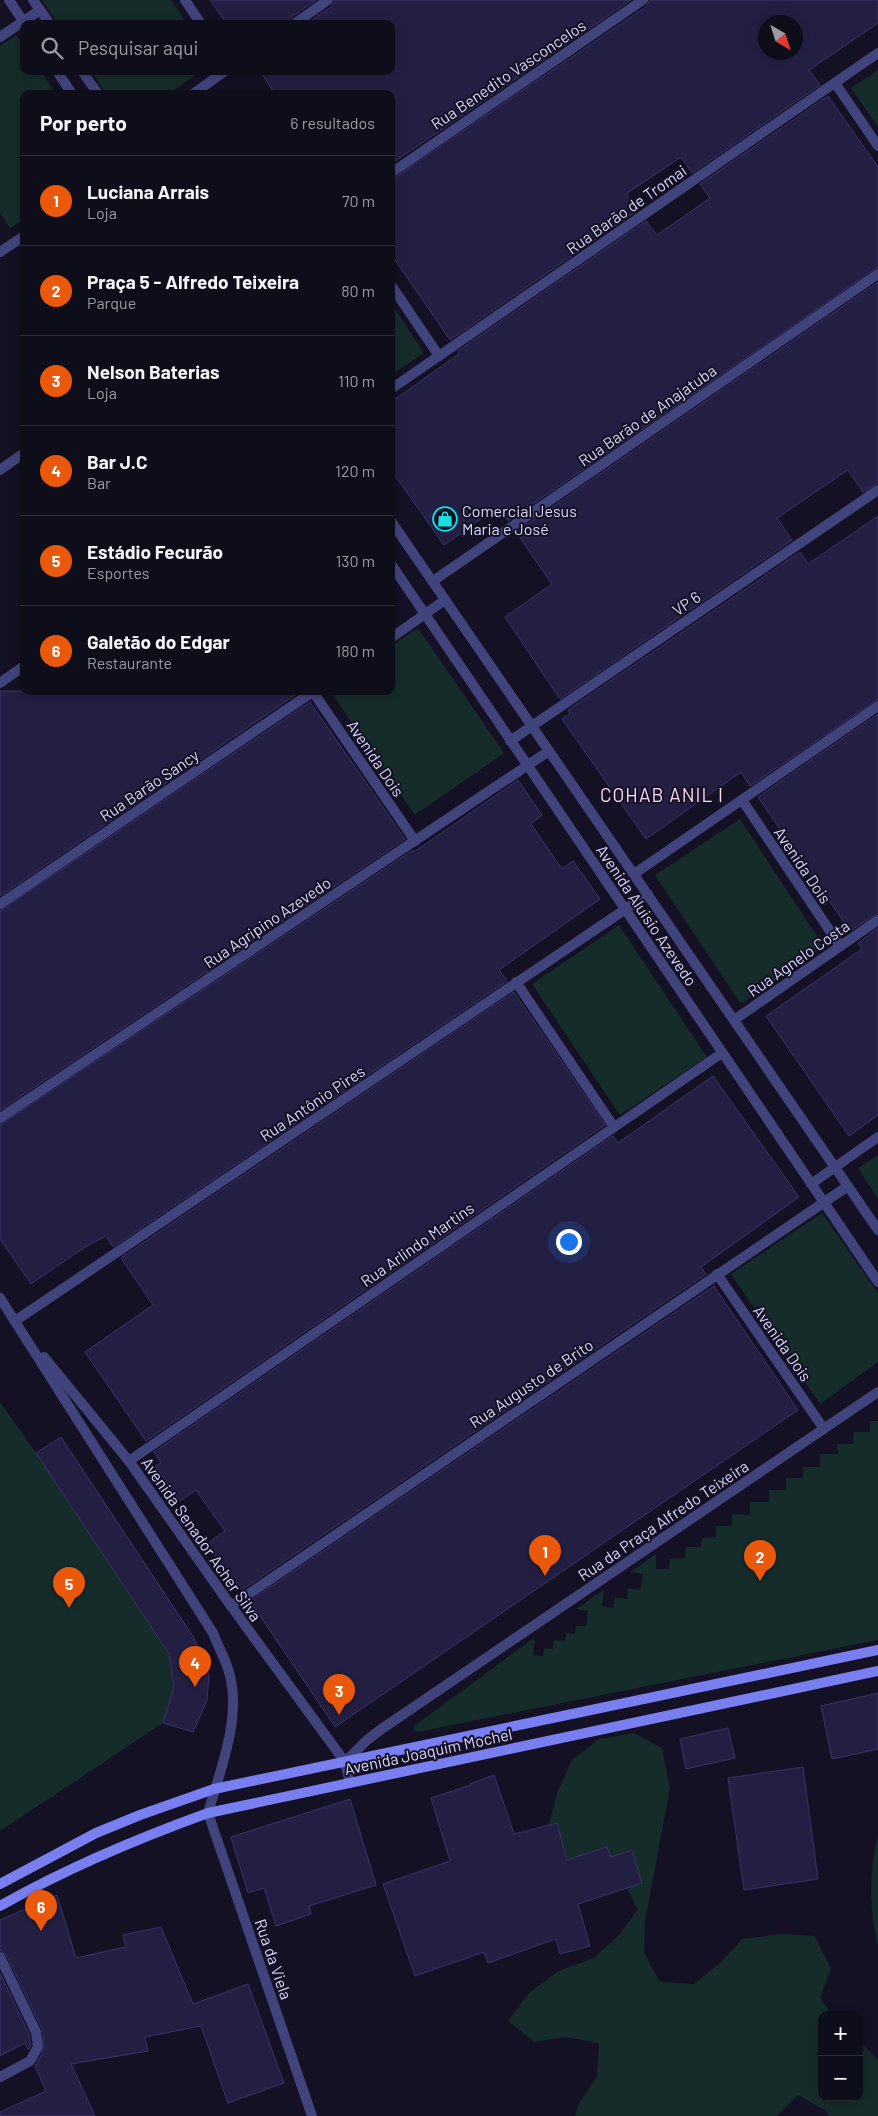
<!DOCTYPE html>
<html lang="pt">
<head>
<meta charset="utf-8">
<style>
  body { margin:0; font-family:Barlow,sans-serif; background:#1c1b27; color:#f1f3f6 }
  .controls { position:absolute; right:15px; bottom:15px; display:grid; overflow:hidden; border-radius:10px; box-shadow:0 2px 8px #0003 }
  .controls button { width:45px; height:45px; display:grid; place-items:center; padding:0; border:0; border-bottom:1px solid #2e2d39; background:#0e0d1a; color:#f1f3f6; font:25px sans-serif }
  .compass { position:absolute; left:758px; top:15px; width:45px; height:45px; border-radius:50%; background:#0e0d1a; box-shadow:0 2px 8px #0003; rotate:141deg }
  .you { position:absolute; left:568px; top:1241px; width:18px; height:18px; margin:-12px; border:4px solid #fff; border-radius:50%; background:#1a73e8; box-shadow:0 0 0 8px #1a73e833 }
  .badge { display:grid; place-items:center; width:32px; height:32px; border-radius:50%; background:#ea580c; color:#fff; font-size:16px; font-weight:700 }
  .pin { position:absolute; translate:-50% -41px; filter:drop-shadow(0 1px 2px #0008) }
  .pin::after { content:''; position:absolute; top:26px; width:18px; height:15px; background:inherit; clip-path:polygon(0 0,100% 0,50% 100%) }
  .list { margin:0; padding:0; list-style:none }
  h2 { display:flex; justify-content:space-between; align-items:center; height:65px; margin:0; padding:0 20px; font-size:21px }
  h2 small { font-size:16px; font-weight:400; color:#9b9ca2 }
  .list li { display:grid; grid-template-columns:32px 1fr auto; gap:15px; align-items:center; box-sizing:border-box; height:90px; padding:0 20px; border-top:1px solid #2e2d39 }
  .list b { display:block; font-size:19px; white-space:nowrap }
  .list p { margin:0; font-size:16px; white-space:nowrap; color:#9b9ca2 }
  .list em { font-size:16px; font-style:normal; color:#9b9ca2 }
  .icon { flex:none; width:28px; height:28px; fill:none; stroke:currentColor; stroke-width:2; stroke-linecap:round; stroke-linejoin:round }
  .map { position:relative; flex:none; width:878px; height:2116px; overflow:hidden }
  .search { position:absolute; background:#0e0d1a; box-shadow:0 2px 8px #0003; left:20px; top:20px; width:375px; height:55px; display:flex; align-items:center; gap:12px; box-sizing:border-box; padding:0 18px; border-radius:10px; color:#9b9ca2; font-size:19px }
  .panel { position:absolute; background:#0e0d1a; box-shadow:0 2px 8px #0003; left:20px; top:90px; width:375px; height:605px; border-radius:10px }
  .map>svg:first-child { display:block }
</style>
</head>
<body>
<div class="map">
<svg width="878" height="2116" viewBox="0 0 878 2116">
  <rect width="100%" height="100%" fill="#131123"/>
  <g fill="#152c2a">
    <polygon points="42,0 171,0 187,24 58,24"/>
    <polygon points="16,35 24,46 24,71 41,71 56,94 24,94 24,219 10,228 0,213 0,46"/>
    <polygon points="878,70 878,127 851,88"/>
    <polygon points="91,71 201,71 169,94 106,94"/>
    <polygon points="391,303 424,353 391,375"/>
    <polygon points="418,628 504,753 415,815 330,691 391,691 391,646"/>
    <polygon points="740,819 824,947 741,1004 655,875"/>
    <polygon points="619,925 707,1057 620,1115 532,984"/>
    <polygon points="878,1155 878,1199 858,1168"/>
    <polygon points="822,1213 878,1293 878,1362 820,1404 731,1274"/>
    <polygon points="0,1402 36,1453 169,1654 174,1686 163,1723 0,1831"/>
    <polygon points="870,1421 878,1421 878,1640 418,1732 414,1730 414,1726 535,1637 533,1655 543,1656 544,1648 553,1649 554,1640 565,1641 566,1633 575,1634 576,1626 586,1626 588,1611 576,1609 604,1590 602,1606 613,1608 615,1597 627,1599 628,1588 640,1590 643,1574 630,1572 656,1554 656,1569 669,1569 670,1559 685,1558 686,1547 701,1547 702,1538 716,1537 716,1526 732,1526 732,1514 750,1515 750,1502 769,1502 769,1490 786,1490 786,1478 803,1478 803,1467 820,1467 820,1454 838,1454 837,1444 853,1444 854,1432 870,1432"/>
    <polygon points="634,1733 662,1748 670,1788 645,1921 644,1953 660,1982 694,1984 720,1963 742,1939 781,1934 815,1936 831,1969 820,1998 832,2015 822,2015 822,2097 859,2097 859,2040 878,2060 878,2116 829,2116 826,2111 798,2095 777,2116 575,2116 579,2104 597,2076 599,2043 565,2037 534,2042 508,2021 529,1993 558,1971 594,1958 619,1935 638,1909 623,1881 594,1872 563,1856 549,1824 557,1793 572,1760 599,1739"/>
    <path d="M878 1836V1945C869 1913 869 1868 878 1836Z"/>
  </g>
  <g fill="#231f42" stroke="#3a346b" fill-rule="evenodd">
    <polygon points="210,0 316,0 290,18 287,24 227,24"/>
    <polygon points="335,0 631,0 391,164 391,94 275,94 260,71 391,71 391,24 306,24 332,6"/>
    <path d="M650 0H878V23L809 70 820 85 692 173 681 157 626 194 638 210 450 340 391 254V180L647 6ZM766 22H796V52H766Z"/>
    <polygon points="828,96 878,167 878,267 508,521 499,506 444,545 391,470 391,402 459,354 458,351 646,221 657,235 676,222 710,198 700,184"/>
    <polygon points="878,282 878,483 863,492 848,470 777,518 792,540 560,699 505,617 552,584 516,532"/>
    <polygon points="878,516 878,699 750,786 741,772 646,839 562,719 570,714 568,710 800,552 808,564"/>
    <polygon points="0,691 301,691 0,896"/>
    <polygon points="310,702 405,839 0,1110 0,911"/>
    <polygon points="878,714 878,913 850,931 758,797"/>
    <polygon points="518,780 542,815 531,824 562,869 573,861 600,899 499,970 507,981 113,1247 106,1236 85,1247 31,1284 0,1239 0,1125 413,850 414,852"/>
    <polygon points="878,928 878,1115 849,1136 766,1016 862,949 858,943"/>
    <polygon points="514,992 605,1125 146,1441 85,1352 153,1305 121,1258"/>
    <polygon points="713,1076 799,1197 701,1267 706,1274 242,1590 237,1582 235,1583 207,1544 225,1531 196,1490 180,1501 155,1466 161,1463 154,1452 613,1136 618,1143"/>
    <polygon points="714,1286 798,1410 335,1727 250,1601"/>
    <polygon points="61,1437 194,1638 209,1674 207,1700 193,1732 163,1723 174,1686 169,1654 36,1453"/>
    <polygon points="878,1693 878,1749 832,1759 821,1706"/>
    <polygon points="728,1728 735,1758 686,1769 680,1739"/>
    <polygon points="803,1767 818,1879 744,1890 728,1778"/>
    <polygon points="494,1775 514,1834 557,1823 567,1860 607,1847 611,1857 632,1850 642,1883 578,1904 590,1946 560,1954 556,1939 488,1963 484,1952 415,1976 383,1884 450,1861 431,1798 471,1785 470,1784"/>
    <polygon points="350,1799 376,1885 309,1906 311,1914 276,1926 264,1888 248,1893 231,1837"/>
    <polygon points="57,1895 76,1958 126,1947 123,1935 161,1927 193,2004 248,1984 284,2083 228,2103 201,2026 145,2037 148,2051 71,2064 95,2116 0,2116 0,2112 46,2091 35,2066 44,2050 43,2031 6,1954 0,1950 0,1920"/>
    <polygon points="0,1973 29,2034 31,2046 28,2050 25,2043 0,2056"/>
  </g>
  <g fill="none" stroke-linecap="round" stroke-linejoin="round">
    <polyline stroke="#41437d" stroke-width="10" points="0,1957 36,2032 38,2047 30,2061 0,2077"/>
    <g stroke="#41437d" stroke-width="10">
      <polyline points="9,0 25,24"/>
      <polyline points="33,0 50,24"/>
      <polyline points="185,0 201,24"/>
      <polyline points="294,24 328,0"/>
      <polyline points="0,37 40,10"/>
      <polyline points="57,71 72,94"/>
      <polyline points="82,71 98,94"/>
      <polyline points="835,83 878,146"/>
      <polyline points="193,94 225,71"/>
      <polyline points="391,173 643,0"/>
      <polyline points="0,252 24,236"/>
      <polyline points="391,285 439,356"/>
      <polyline points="391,389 878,53"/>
      <polyline points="0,470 24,453"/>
      <polyline points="391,521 878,1230"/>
      <polyline points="391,564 878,1282"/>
      <polyline points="433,581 878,274"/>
      <polyline points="391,638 445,600"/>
      <polyline points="0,683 24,666"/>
      <polyline points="313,692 415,841"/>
      <polyline points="510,741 878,490"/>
      <polyline points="742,800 840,946"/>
      <polyline points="634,874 878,706"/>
      <polyline points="0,904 314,691"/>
      <polyline points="516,982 614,1127"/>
      <polyline points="734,1020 878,920"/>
      <polyline points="0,1118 549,751"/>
      <polyline points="811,1184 878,1137"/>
      <polyline points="717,1274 824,1429"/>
      <polyline points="15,1321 648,894"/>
      <polyline points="129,1461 722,1053"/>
      <polyline points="231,1606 848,1186"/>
      <polyline points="345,1762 366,1741 380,1730 878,1392"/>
      <polyline points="208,1813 312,2116"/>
    </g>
    <g stroke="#41437d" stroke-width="10">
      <path d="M0 1298 213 1633C218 1647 227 1661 230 1676 241 1719 220 1771 208 1813"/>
      <polyline points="44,1357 129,1461 231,1606 345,1762 350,1783"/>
    </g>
    <g stroke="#797ef0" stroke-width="10">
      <polyline points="0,1884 96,1833 140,1815 214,1789 878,1650"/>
      <path d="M0 1906C67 1868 136 1839 208 1813L878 1671"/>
    </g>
  </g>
  <defs>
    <g id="shop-ring" transform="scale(1.25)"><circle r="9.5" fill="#131123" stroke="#19dfe4" stroke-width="1.5"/><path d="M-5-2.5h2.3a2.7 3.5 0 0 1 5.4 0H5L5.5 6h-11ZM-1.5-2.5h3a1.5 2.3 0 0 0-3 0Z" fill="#19dfe4"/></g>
  </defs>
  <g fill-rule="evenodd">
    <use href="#shop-ring" x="445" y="519"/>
  </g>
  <g text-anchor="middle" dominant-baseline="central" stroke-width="4" stroke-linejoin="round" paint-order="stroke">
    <g font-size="16" fill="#d9d7fb" stroke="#131123">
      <text transform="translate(508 74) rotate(-34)">Rua Benedito Vasconcelos</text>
      <text transform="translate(626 209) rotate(-35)">Rua Barão de Tromai</text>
      <text transform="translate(647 415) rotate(-35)">Rua Barão de Anajatuba</text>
      <text transform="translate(686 603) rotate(-34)">VP 6</text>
      <text transform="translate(376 758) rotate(56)">Avenida Dois</text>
      <text transform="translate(149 785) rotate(-34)">Rua Barão Sancy</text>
      <text transform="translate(803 865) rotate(56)">Avenida Dois</text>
      <text transform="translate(647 915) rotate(56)">Avenida Aluisio Azevedo</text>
      <text transform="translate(267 922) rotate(-34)">Rua Agripino Azevedo</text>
      <text transform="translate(798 958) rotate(-35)">Rua Agnelo Costa</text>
      <text transform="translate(312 1103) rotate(-34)">Rua Antônio Pires</text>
      <text transform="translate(417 1244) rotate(-35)">Rua Arlindo Martins</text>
      <text transform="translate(783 1343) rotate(55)">Avenida Dois</text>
      <text transform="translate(531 1383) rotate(-34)">Rua Augusto de Brito</text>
      <text transform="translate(663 1520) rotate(-34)">Rua da Praça Alfredo Teixeira</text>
      <text transform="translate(202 1539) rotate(55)">Avenida Senador Acher Silva</text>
      <text transform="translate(428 1751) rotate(-12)">Avenida Joaquim Mochel</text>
      <text transform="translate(274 1959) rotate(71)">Rua da Viela</text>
    </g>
    <g font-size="16" fill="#d9d7fb" stroke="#131123" text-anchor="start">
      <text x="462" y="510">Comercial Jesus<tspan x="462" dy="18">Maria e José</tspan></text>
    </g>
    <g font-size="19" letter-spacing="1" fill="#fbd9f1" stroke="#131123">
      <text x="662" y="794">COHAB ANIL I</text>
    </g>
  </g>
</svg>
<div class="controls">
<button>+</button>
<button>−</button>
</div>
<svg class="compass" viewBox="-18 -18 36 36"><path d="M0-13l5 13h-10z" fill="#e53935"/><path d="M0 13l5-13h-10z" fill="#9b9ca2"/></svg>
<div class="you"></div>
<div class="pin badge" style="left:545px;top:1576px">1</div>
<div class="pin badge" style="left:760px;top:1581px">2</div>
<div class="pin badge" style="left:339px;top:1715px">3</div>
<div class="pin badge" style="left:195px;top:1687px">4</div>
<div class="pin badge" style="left:69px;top:1608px">5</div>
<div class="pin badge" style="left:41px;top:1931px">6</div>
<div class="search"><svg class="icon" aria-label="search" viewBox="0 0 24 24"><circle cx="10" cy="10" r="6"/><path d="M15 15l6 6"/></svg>Pesquisar aqui</div>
<section class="panel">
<h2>Por perto<small>6 resultados</small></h2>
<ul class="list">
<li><span class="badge">1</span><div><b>Luciana Arrais</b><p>Loja</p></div><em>70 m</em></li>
<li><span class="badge">2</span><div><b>Praça 5 - Alfredo Teixeira</b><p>Parque</p></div><em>80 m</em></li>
<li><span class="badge">3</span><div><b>Nelson Baterias</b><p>Loja</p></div><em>110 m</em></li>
<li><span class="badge">4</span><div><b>Bar J.C</b><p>Bar</p></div><em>120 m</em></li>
<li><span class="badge">5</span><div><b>Estádio Fecurão</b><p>Esportes</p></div><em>130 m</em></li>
<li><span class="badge">6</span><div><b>Galetão do Edgar</b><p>Restaurante</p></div><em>180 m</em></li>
</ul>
</section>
</div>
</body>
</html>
